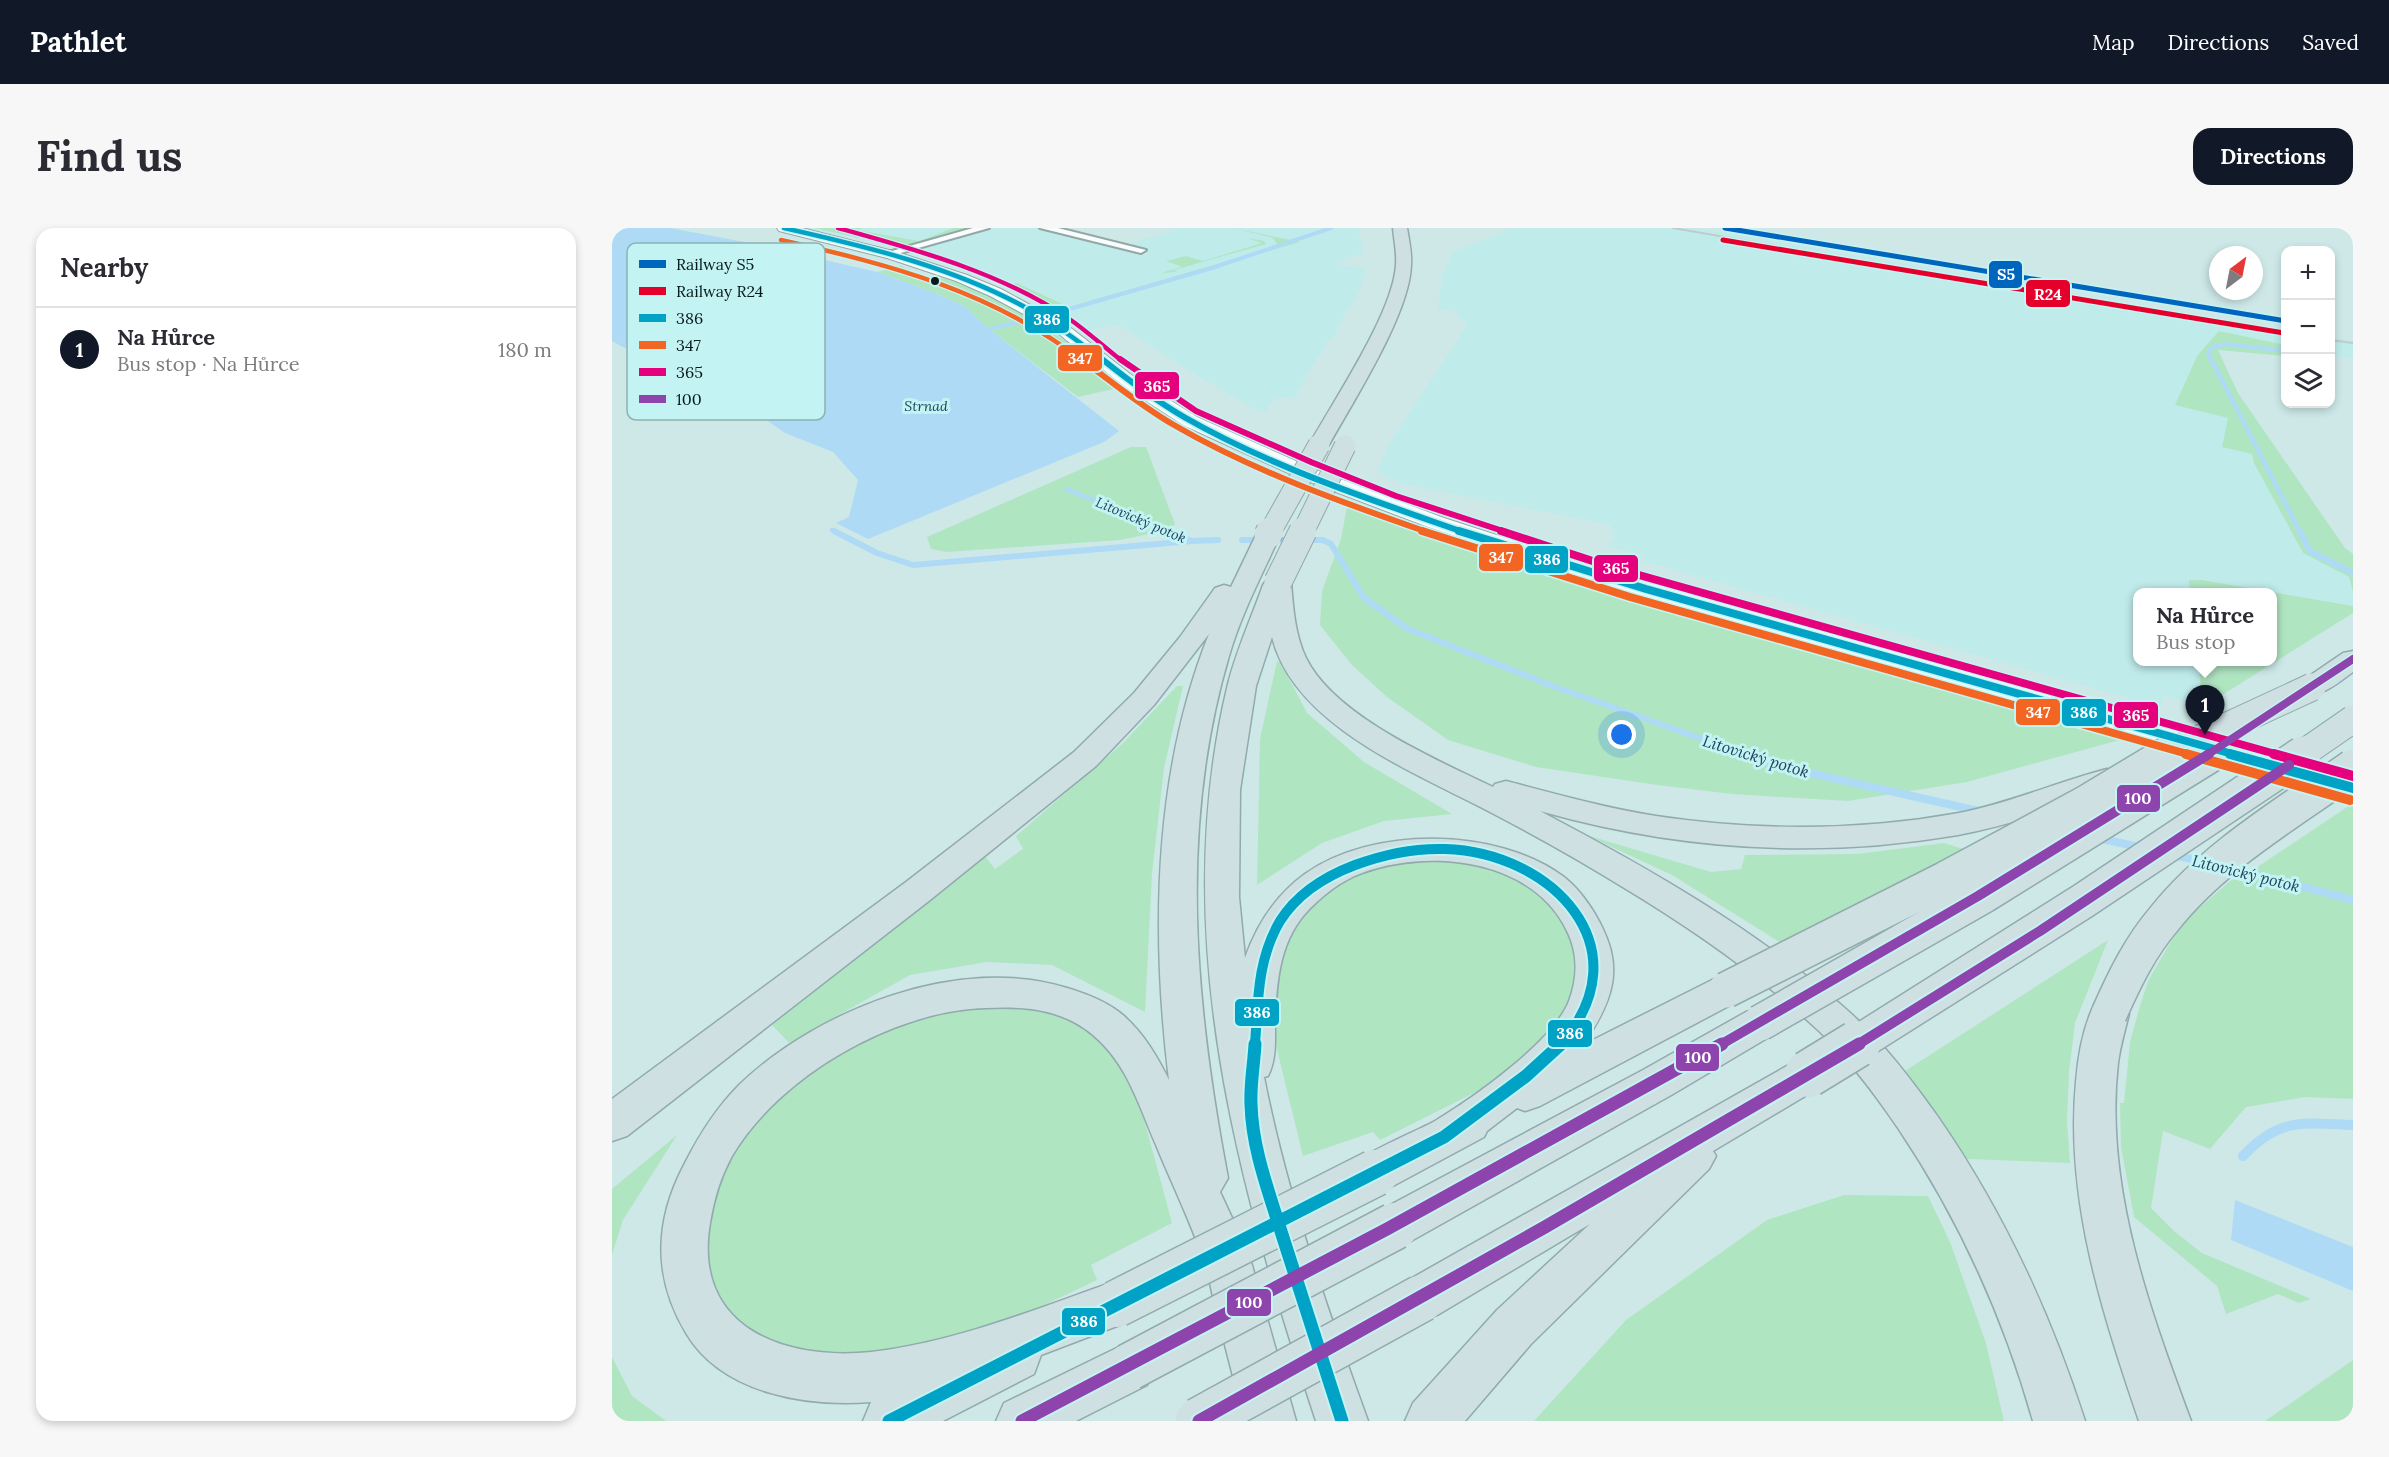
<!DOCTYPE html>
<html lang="en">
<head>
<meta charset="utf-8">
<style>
  body { margin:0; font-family:Lora,serif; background:#f7f7f7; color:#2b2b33 }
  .controls { position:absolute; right:18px; top:18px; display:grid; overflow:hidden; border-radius:12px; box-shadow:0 3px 9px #0003 }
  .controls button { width:54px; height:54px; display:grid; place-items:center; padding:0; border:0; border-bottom:2px solid #e1e1e2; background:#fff; color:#2b2b33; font:30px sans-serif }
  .compass { position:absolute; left:1597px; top:18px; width:54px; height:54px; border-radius:50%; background:#fff; box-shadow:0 3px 9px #0003; rotate:32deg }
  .you { position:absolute; left:1010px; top:507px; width:21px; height:21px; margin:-15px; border:4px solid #fff; border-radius:50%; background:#1a73e8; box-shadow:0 0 0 9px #1a73e833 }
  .badge { display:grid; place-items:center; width:39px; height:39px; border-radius:50%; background:#111827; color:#fff; font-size:20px; font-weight:700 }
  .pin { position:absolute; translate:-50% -50px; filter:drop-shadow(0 2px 3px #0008) }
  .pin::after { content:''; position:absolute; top:32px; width:21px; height:18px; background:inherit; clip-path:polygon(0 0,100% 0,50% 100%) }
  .popup { position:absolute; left:1521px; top:360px; width:144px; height:78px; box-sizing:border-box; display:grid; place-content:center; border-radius:12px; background:#fff; filter:drop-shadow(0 2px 4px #0005); font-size:20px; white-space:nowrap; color:#7c7c81 }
  .popup b { font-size:22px; color:#2b2b33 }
  .popup::after { content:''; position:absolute; left:50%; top:100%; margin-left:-12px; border:12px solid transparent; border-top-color:#fff }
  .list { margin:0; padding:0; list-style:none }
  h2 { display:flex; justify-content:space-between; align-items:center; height:78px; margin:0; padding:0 24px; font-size:26px }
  h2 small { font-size:20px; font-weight:400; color:#7c7c81 }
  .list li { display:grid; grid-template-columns:39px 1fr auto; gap:18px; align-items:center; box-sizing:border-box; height:84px; padding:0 24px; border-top:2px solid #e1e1e2 }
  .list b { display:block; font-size:22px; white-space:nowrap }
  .list p { margin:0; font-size:20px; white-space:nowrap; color:#7c7c81 }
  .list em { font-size:20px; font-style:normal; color:#7c7c81 }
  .icon { flex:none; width:33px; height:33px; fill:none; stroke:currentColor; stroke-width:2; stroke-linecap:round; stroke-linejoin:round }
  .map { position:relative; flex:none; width:1741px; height:1193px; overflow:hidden; border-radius:18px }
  header { display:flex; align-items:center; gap:36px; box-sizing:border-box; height:84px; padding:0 30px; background:#111827; color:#fff }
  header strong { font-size:28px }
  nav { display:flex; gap:33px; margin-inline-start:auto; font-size:21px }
  .intro { display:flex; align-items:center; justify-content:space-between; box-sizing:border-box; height:144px; padding:0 36px }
  h1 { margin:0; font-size:42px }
  .button { padding:15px 27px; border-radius:18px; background:#111827; color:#fff; font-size:21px; font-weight:700 }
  main { display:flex; gap:36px; padding:0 36px }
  aside { flex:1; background:#fff; border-radius:18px; box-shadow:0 3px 9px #0003 }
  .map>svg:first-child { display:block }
</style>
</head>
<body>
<header>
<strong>Pathlet</strong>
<nav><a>Map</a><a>Directions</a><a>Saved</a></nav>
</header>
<div class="intro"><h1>Find us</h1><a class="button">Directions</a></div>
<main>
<aside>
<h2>Nearby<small></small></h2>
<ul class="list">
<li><span class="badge">1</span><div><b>Na Hůrce</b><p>Bus stop · Na Hůrce</p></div><em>180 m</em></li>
</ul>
</aside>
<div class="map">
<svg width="1741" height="1193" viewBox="0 0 1741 1193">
  <rect width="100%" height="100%" fill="#cee8e8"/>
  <g fill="#c0ebeb">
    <polygon points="195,0 441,0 515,17 567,0 746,0 751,25 724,36 753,41 748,63 724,101 725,106 715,114 682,170 662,169 654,183 646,183 566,136 507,97 477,102 383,53 289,20"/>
    <polygon points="900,0 1085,0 1673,102 1673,117 1606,103 1564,177 1616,190 1640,226 1642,235 1691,325 1737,349 1741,364 1741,378 1590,352 1577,352 1578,364 1526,364 1526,434 1586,434 1591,479 1552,468 1548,479 1030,333 1032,327 996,319 1002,310 998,297 790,256 766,244 776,218 855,97 844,84 826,81 830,48 840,25"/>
    <polygon points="1099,0 1127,0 1673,90 1673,96"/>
    <polygon points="1718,109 1741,113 1741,130 1719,128"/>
  </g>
  <g fill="#b0e5c2">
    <polygon points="203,0 251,0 245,2 307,13 341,0 360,0 291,18 278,13 251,8 246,10"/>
    <polygon points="621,0 688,14 450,83 396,57 405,55 457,79 643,25 665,16 661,10"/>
    <polygon points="635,10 652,13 654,16 562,42 565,44 549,45 570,39 554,33 574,28 591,33 650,15"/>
    <polygon points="289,38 319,52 330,50 356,57 420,90 463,120 506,160 466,169 377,101 352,78 323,65 265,44"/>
    <polygon points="1607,103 1673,117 1673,128 1606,122 1626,165 1733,320 1741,326 1741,364 1737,349 1691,325 1642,235 1640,226 1610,219 1616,190 1563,177 1585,128"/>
    <polygon points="519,219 534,219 563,296 557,302 508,312 335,324 319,321 315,309"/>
    <polygon points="735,279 767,283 974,353 1522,508 1355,554 1236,573 1120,566 1045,557 924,539 836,512 775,469 739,436 708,397 710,363 729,311"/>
    <polygon points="1577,352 1590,352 1741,378 1741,385 1591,479 1586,434 1660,434 1660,364 1578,364"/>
    <polygon points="665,433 669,435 695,485 752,534 840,586 772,593 710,615 645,657 648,511"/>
    <polygon points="565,458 571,458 552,540 540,646 533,784 440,737 375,734 298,747 177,815 160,797 373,628 383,641 411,621 404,608 510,516"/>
    <polygon points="1741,575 1741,871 1693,869 1634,879 1598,921 1551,903 1539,980 1562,1003 1590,1025 1699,1071 1687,1075 1666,1066 1614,1086 1605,1058 1522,989 1509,919 1508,875 1512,875 1518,814 1528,778 1536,753 1565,703 1579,687 1618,653 1638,644"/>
    <polygon points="974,607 1099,644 1129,641 1133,627 1245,626 1332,615 1361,624 1174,718 1060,647"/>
    <polygon points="807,628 884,638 944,676 970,732 953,793 890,847 862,865 768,912 761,904 691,928 661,805 665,730 687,689 734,649"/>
    <polygon points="1496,712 1463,795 1457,844 1455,893 1458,935 1355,931 1290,845"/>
    <polygon points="370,773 447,786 485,807 521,850 560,995 479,1037 485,1052 405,1090 272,1130 201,1128 143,1107 120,1090 103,1068 95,1045 98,968 133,898 241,809"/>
    <polygon points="65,907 11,992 0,1027 0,961"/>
    <polygon points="1232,967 1316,968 1338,1014 1374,1115 1392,1193 922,1193 1014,1092 1155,992"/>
    <polygon points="0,1129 20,1168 54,1193 0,1193"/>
    <polygon points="1741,1132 1741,1193 1653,1193"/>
  </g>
  <g fill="#afdaf5">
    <polygon points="0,0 58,0 143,16 265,44 323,65 352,78 377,101 507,203 492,214 256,311 224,295 237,289 246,252 221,224 173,205 150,189 76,155 0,113"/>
    <polygon points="1623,972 1741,1019 1741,1063 1619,1012"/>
  </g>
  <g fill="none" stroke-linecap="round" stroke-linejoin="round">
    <g stroke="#afdaf5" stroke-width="4">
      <polyline points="454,82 600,40 719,0"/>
      <polyline points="377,101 416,92"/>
      <polyline points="1599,133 1596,126 1600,119 1614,116 1674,123"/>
    </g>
    <g stroke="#afdaf5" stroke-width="4.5">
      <polyline points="1599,131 1688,304"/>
      <polyline points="454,261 559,304"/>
      <polyline points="220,302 224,304"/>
    </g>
    <g stroke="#afdaf5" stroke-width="6">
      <polyline points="222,303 265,325 301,337 580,313"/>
      <polyline points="555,303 580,313 606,312"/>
      <polyline points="1688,303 1698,323 1741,345"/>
      <polyline points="630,312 680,312"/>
      <polyline points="692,312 711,312 719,316 752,370 796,401 938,457 1135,527"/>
      <polyline points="1048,355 1497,479"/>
    </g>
    <g stroke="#afdaf5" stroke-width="8">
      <polyline points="1130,526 1162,537 1371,584"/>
      <polyline points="1485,610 1532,620"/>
      <polyline points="1561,627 1593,634"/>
      <polyline points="1619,640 1741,672"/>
    </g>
    <path stroke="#afdaf5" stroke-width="10" d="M1631 928C1667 889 1692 895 1741 897"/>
    <g stroke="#93a7a7" stroke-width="4">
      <g id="street">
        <polygon points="361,0 377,0 278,28 273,25"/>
        <polygon points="428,0 446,0 534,22 529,25"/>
      </g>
    </g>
    <g stroke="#93a7a7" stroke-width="2">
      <polygon id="secondary" points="165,0 190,0 285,24 355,47 389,61 455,97 526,152 585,189 702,241 832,290 1008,347 1741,550 1741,568 990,357 816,299 687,250 571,197 514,160 443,103 378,68 344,53 275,30 167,3"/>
    </g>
    <g stroke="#90aaae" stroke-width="3">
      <g id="highway">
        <path d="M781 0H795C797 12 800 25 799 37 798 85 742 172 717 217L714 221 707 223 700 221 697 217C722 172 781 85 784 37 785 25 782 12 781 0Z"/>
        <path d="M656 300 664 302 668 307C650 347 629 386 617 428 566 601 583 776 616 950L608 964 621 992 625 994 632 1009 684 1193H632C623 1156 614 1120 604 1083 600 1065 597 1046 590 1028 577 990 559 954 544 917 527 878 515 835 481 807 450 781 413 778 374 780 283 782 167 848 120 928 108 950 102 971 98 995 80 1099 171 1133 259 1124 344 1114 424 1081 504 1053L521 1060 528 1076 521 1092 429 1127 422 1146 331 1193H251L259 1174C195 1179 110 1166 74 1105 41 1050 42 994 72 937 87 907 104 880 128 856 207 781 348 726 455 760 475 766 496 774 512 788 532 806 545 828 557 852 539 705 541 546 597 406L542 477 484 538 318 672 15 908 0 913V871L294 654 462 524 522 465 568 409 603 360 612 357 619 359 644 307 648 302Z"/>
        <path d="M666 346 675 349 679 354C681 380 683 407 694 430 722 488 825 532 881 559L883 556 894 553C944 566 993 580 1044 588 1144 603 1248 603 1347 585 1398 575 1445 554 1495 541L1506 544 1511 551 1506 558C1454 577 1401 597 1346 607 1206 631 1065 622 928 583 1036 640 1144 701 1235 782 1270 813 1299 851 1326 889 1391 983 1438 1084 1473 1193H1421C1391 1087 1347 991 1286 900 1262 865 1237 831 1207 803 1147 747 1079 700 1009 658 967 632 924 608 880 585 807 546 682 499 660 409L644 458 628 562 627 669 633 730C645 696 664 667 693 646 760 598 885 599 952 649 967 661 979 678 988 695 998 715 1004 733 1000 756 996 778 984 798 971 817L1100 752 1114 747 1128 752 1133 762 1128 772 928 878 913 883 905 880 875 903 872 909 779 959 763 964 747 959 741 945C743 941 744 936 747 933 754 924 809 901 823 893 861 870 941 814 957 773 966 749 966 725 955 703 921 631 818 620 750 645 728 653 708 669 692 687 666 718 664 760 663 799 663 816 664 832 656 848L652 849C675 967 715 1080 756 1193H704C626 956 556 710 615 460 623 425 639 391 651 357L657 349Z"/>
        <path d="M1741 423V444C1725 455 1711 470 1690 465L1686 459 1690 453 1731 425Z"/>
        <path d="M1497 771 1511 775 1517 786C1513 802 1508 819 1506 835 1492 957 1537 1080 1579 1193H1527C1490 1084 1453 971 1464 854 1466 828 1471 799 1483 775Z"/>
        <polygon points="1148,780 1162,784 1168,795 1162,806 1061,866 799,1013 783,1019 767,1013 760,998 767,983 1031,842 1134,784"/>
        <polygon points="1196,829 1210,834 1216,846 1210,858 1101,923 1104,928 1097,941 919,1116 853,1193 793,1193 801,1175 885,1082 978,996 827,1086 810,1093 793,1086 786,1070 793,1054 1182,834"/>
        <polygon points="517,1114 535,1121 542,1139 535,1157 464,1193 384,1193 392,1175"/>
      </g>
    </g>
    <use href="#street" fill="#f8fcfc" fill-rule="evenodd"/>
    <use href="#secondary" fill="#f8fcfc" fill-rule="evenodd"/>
    <use href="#highway" fill="#cfe0e3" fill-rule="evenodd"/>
    <g stroke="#c3caca" stroke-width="2">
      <polyline points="1061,0 1556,86 1674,104"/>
      <polyline points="1718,112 1741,115"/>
    </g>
    <g stroke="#90aaae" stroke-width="23" stroke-linecap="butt">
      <g id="highway-bridge-far3">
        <polyline points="658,304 707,217"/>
        <polyline points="691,304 733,218"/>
      </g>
    </g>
    <g stroke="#90aaae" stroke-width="29" stroke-linecap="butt">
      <g id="highway-bridge-far2">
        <polyline points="656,307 658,303"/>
        <polyline points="666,354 691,303"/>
        <polyline points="1553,527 1700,459"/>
        <polyline points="1596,527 1611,518"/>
        <polyline points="1689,527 1741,491"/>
      </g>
    </g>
    <g stroke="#90aaae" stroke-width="38" stroke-linecap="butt">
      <g id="highway-bridge-far1">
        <polyline points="1114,762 1334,651 1473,576 1556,526"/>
        <path d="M1497 786C1512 752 1528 719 1552 691 1602 628 1676 585 1741 539"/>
        <polyline points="1148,795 1372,667 1599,526"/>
        <polyline points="1243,817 1471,673 1691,526"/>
      </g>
    </g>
    <g stroke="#90aaae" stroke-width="49" stroke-linecap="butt">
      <g id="highway-bridge">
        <polyline points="1196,846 1245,816"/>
        <polyline points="504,1076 763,945"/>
        <polyline points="517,1139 783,998"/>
        <polyline points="587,1193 810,1070"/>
      </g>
    </g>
    <use href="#highway-bridge-far3" stroke="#cfe0e3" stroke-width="21"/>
    <use href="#highway-bridge-far2" stroke="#cfe0e3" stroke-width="27"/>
    <use href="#highway-bridge-far1" stroke="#cfe0e3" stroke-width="35"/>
    <use href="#highway-bridge" stroke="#cfe0e3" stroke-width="46"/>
    <g stroke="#c4f3f3" stroke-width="7">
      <path id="bus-1-far4" d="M172 0C257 19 344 40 420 83 445 97 469 115 492 133"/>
    </g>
    <g stroke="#c4f3f3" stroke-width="9">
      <path id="bus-1-far3" d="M490 131C516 152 543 172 572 189 659 239 757 271 851 304"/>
    </g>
    <g stroke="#c4f3f3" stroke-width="11">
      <polyline id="bus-1-far2" points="847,303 1034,361 1624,527"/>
    </g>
    <g stroke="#c4f3f3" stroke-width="14">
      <g id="bus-1-far1">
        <polyline points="1618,526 1741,560"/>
        <path d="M643 817C646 774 645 732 668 693 685 666 714 648 743 637 770 627 803 620 833 621 939 624 1034 720 948 817"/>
      </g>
    </g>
    <g stroke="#c4f3f3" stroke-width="17">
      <g id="bus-1">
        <path d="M643 816C642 836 638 856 639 876 640 917 654 956 666 994L832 909 914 848 949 816"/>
        <polyline points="666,994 730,1193"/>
        <polyline points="277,1193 666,994"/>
      </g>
    </g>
    <g stroke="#c4f3f3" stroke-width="7">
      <path id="bus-2-far3" d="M169 12C279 37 380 63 471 133"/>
    </g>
    <g stroke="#c4f3f3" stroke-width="9">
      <path id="bus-2-far2" d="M469 131C500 154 529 178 562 197 641 243 729 274 815 304"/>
    </g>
    <g stroke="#c4f3f3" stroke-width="11">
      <polyline id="bus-2-far1" points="810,303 1018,369 1579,527"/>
    </g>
    <g stroke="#c4f3f3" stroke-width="14">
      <polyline id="bus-2" points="1574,526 1738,572"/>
    </g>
    <g stroke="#c4f3f3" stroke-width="7">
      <path id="bus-3-far3" d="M226 0C305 22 387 44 456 90 475 103 492 119 510 133"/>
    </g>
    <g stroke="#c4f3f3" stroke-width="9">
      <polyline id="bus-3-far2" points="508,131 584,183 699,234 784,268 894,304"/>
    </g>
    <g stroke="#c4f3f3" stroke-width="11">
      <polyline id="bus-3-far1" points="889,303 1002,340 1667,527"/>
    </g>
    <g stroke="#c4f3f3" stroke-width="14">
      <polyline id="bus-3" points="1662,526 1741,548"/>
    </g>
    <g stroke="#c4f3f3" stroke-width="11">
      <polyline id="bus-4-far2" points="1595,527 1741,431"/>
    </g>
    <g stroke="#c4f3f3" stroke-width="14">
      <g id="bus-4-far1">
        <polyline points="1108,817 1366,668 1597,526"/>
        <polyline points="1245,817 1428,703 1677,537"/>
      </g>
    </g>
    <g stroke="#c4f3f3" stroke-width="17">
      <g id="bus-4">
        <polyline points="410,1193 775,1001 1110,816"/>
        <polyline points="587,1193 933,999 1247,816"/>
      </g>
    </g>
    <use href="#bus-1-far4" stroke="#00a2c5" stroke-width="4.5"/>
    <use href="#bus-1-far3" stroke="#00a2c5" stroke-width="6"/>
    <use href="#bus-1-far2" stroke="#00a2c5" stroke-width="8"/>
    <use href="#bus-1-far1" stroke="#00a2c5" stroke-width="10"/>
    <use href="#bus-1" stroke="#00a2c5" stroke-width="13"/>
    <use href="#bus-2-far3" stroke="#f26522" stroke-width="4.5"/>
    <use href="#bus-2-far2" stroke="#f26522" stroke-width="6"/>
    <use href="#bus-2-far1" stroke="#f26522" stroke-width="8"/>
    <use href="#bus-2" stroke="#f26522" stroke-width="10"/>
    <use href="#bus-3-far3" stroke="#e5007d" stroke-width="4.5"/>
    <use href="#bus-3-far2" stroke="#e5007d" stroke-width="6"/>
    <use href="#bus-3-far1" stroke="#e5007d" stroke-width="8"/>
    <use href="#bus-3" stroke="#e5007d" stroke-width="10"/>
    <use href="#bus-4-far2" stroke="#8e44ad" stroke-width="8"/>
    <use href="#bus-4-far1" stroke="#8e44ad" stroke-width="10"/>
    <use href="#bus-4" stroke="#8e44ad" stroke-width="13"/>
    <g stroke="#c4f3f3" stroke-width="8">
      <polyline id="rail-1" points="1113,0 1674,93"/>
    </g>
    <g stroke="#c4f3f3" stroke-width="8">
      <polyline id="rail-2" points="1111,12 1672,105"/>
    </g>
    <use href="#rail-1" stroke="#0065bd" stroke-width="5"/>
    <use href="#rail-2" stroke="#e4002b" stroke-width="5"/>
  </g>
  <circle fill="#081b1b" stroke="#c4f3f3" stroke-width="2" cx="323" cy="53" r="5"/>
  <g text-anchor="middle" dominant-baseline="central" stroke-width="6" stroke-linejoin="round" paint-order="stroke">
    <g font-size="14" font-style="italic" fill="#1f435e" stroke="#c4f3f3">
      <text x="314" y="178">Strnad</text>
      <text transform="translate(529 292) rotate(23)">Litovický potok</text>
    </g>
    <g font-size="16" font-style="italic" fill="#1f435e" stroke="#c4f3f3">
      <text transform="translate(1144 528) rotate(17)">Litovický potok</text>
      <text transform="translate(1634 645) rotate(14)">Litovický potok</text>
    </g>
  </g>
  <rect x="15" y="15" width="198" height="177" rx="9" fill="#c4f3f3" stroke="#8cb2b2" stroke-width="1.5"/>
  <rect x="27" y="32" width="27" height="8" fill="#0065bd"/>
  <rect x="27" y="59" width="27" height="8" fill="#e4002b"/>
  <rect x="27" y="86" width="27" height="8" fill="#00a2c5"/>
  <rect x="27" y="113" width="27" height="8" fill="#f26522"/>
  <rect x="27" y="140" width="27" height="8" fill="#e5007d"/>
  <rect x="27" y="167" width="27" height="8" fill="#8e44ad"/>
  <g font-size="16" fill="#081b1b">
    <text x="64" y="42">Railway S5</text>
    <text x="64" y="69">Railway R24</text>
    <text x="64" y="96">386</text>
    <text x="64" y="123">347</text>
    <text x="64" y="150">365</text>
    <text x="64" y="177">100</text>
  </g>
  <g stroke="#c4f3f3" stroke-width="2">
    <rect x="1376" y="32" width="35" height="29" rx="6" fill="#0065bd"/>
    <rect x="1413" y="51" width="46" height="29" rx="6" fill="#e4002b"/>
    <rect x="412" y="77" width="46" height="29" rx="6" fill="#00a2c5"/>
    <rect x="445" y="116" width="46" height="28" rx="6" fill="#f26522"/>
    <rect x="522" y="143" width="46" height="29" rx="6" fill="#e5007d"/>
    <rect x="866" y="315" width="46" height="29" rx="6" fill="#f26522"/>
    <rect x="912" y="317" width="45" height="29" rx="6" fill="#00a2c5"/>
    <rect x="981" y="326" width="46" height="29" rx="6" fill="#e5007d"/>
    <rect x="1403" y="470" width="46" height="28" rx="6" fill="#f26522"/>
    <rect x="1449" y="470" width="46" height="29" rx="6" fill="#00a2c5"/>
    <rect x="1501" y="473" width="46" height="28" rx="6" fill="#e5007d"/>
    <rect x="1504" y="556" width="45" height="29" rx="6" fill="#8e44ad"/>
    <rect x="622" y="770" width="46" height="29" rx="6" fill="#00a2c5"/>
    <rect x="935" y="791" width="46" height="29" rx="6" fill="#00a2c5"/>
    <rect x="1063" y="815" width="45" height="29" rx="6" fill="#8e44ad"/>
    <rect x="614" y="1060" width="46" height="29" rx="6" fill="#8e44ad"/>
    <rect x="449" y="1079" width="45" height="29" rx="6" fill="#00a2c5"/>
  </g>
  <g font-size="16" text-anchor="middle" font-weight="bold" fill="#fff">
    <text x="1394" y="52">S5</text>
    <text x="1436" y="72">R24</text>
    <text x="435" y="97">386</text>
    <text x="468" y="136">347</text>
    <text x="545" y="164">365</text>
    <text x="889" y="335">347</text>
    <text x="935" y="337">386</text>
    <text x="1004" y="346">365</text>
    <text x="1426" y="490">347</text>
    <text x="1472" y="490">386</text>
    <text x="1524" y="493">365</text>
    <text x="1526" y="576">100</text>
    <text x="645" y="790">386</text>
    <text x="958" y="811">386</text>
    <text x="1086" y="835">100</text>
    <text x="637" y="1080">100</text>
    <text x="472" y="1099">386</text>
  </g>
</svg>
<div class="controls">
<button>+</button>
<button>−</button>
<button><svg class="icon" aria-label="layers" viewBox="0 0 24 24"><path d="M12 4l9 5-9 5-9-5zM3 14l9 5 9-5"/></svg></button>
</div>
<svg class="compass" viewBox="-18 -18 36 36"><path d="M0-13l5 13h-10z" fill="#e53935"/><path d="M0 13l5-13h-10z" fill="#7c7c81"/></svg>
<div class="you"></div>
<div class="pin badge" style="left:1593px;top:507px">1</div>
<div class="popup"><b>Na Hůrce</b>Bus stop</div>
</div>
</main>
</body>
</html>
